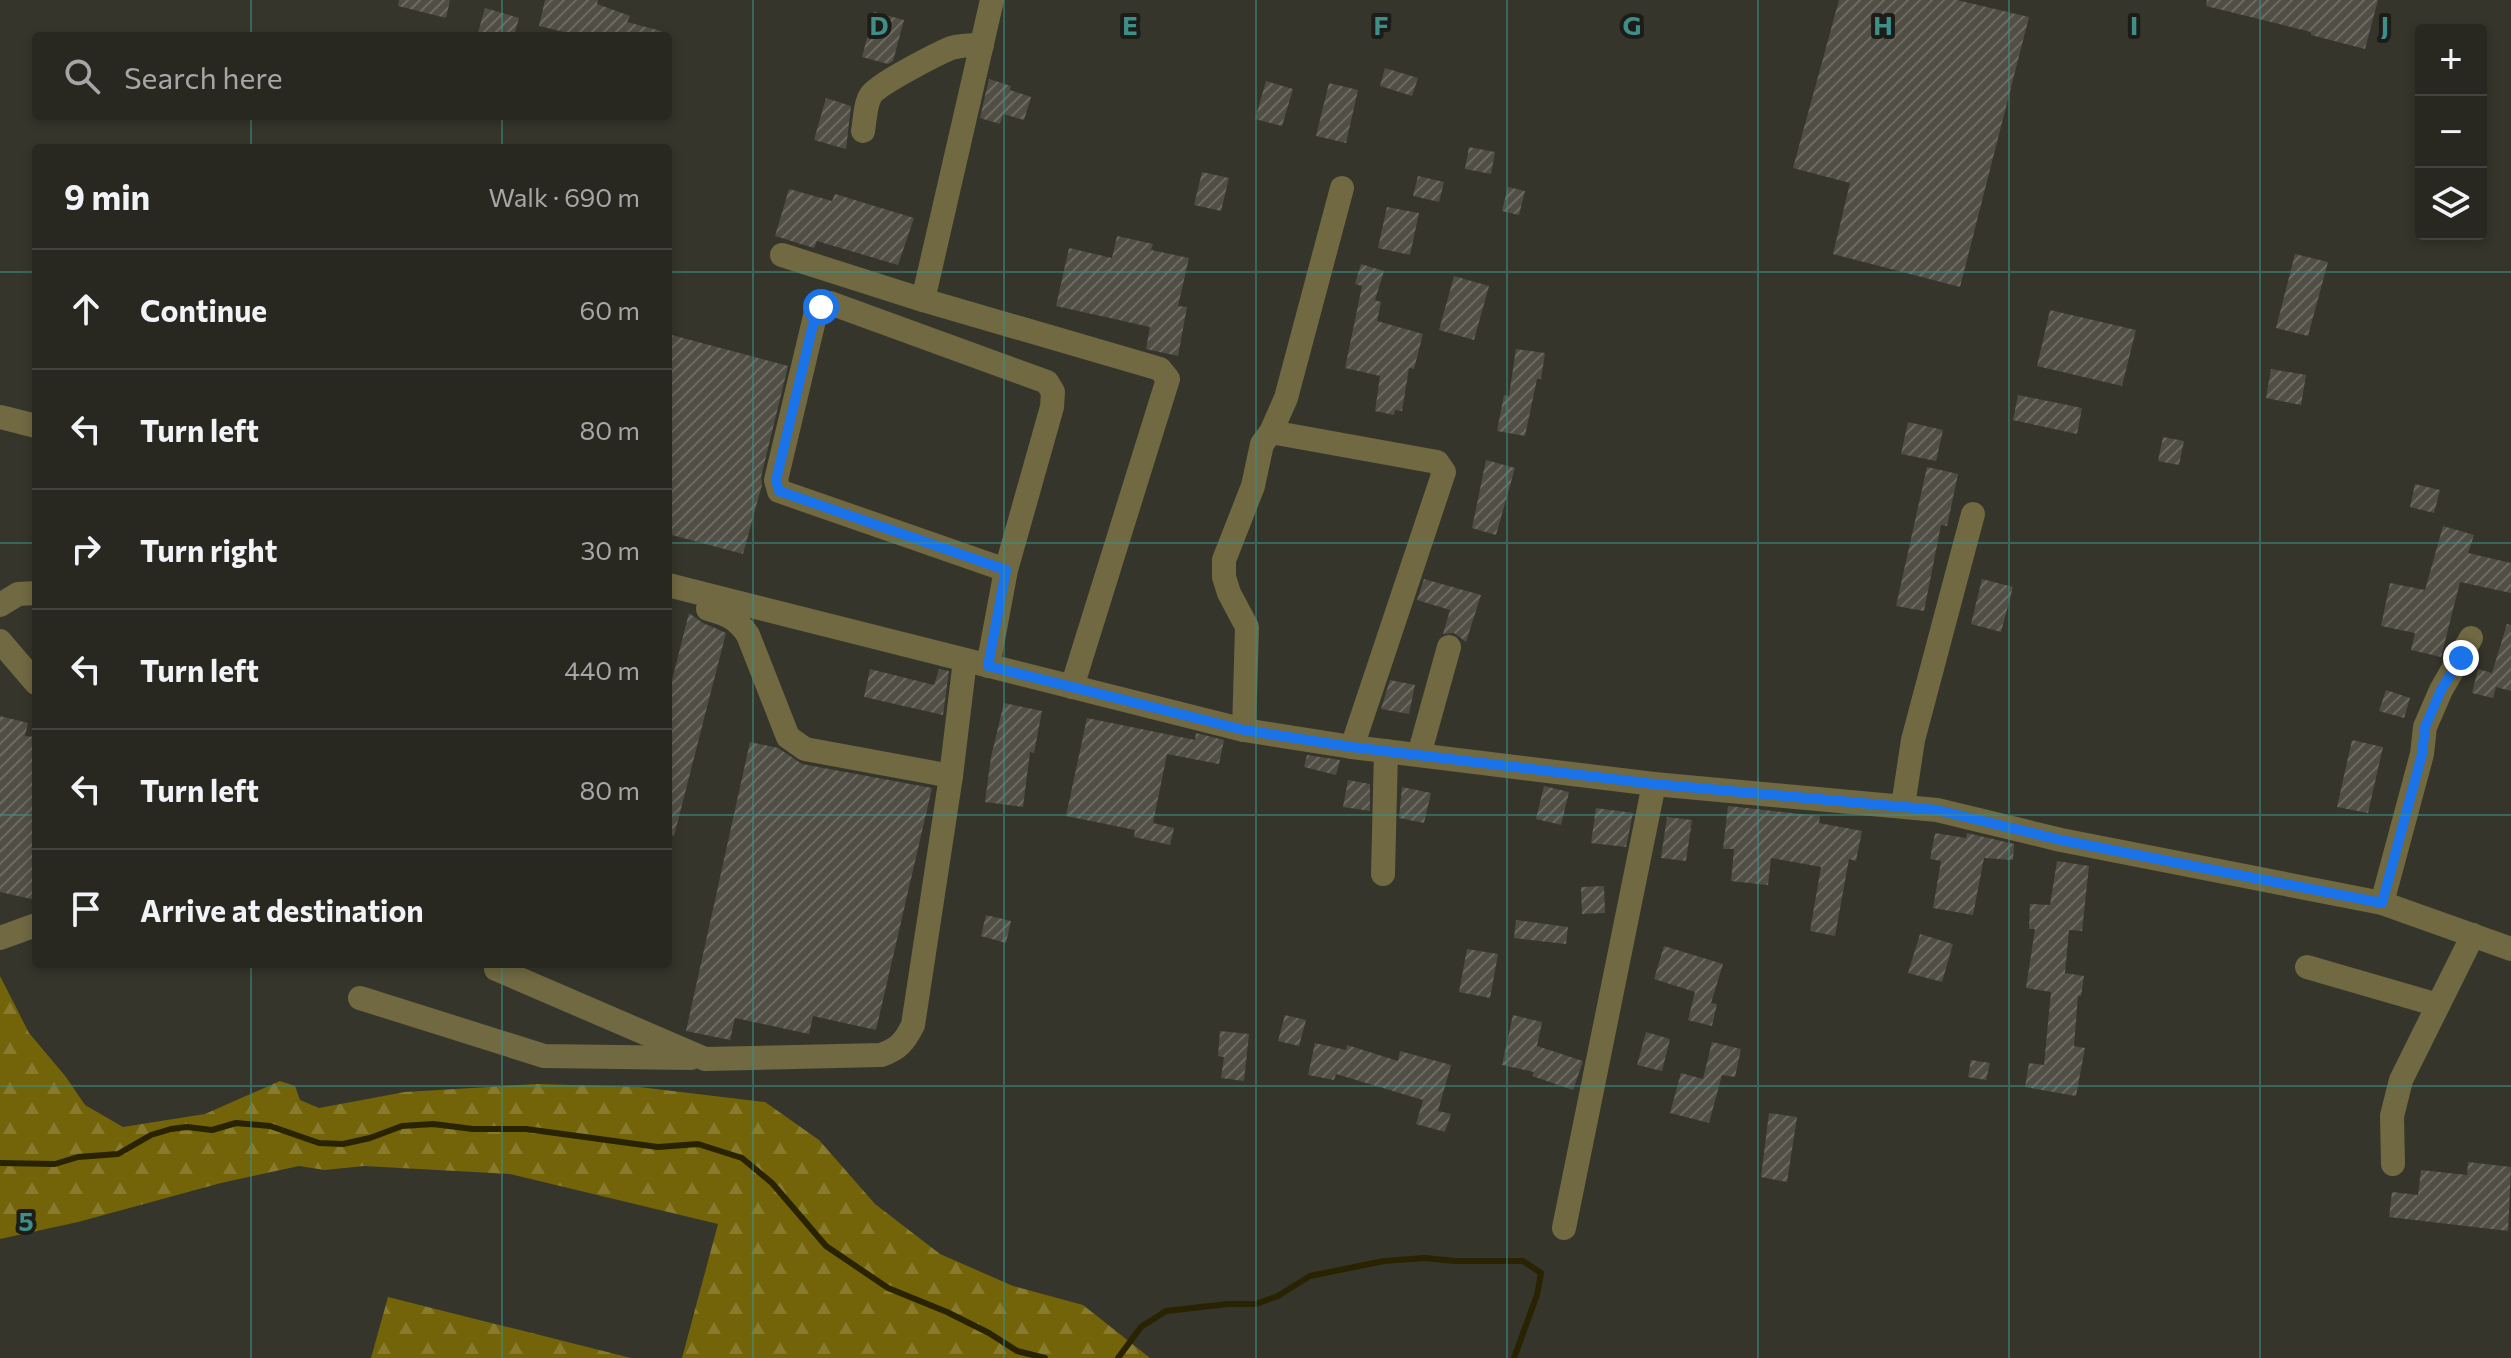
<!DOCTYPE html>
<html lang="en">
<head>
<meta charset="utf-8">
<style>
  body { margin:0; font-family:Commissioner,sans-serif; background:#303029; color:#f1f3f6 }
  .controls { position:absolute; right:24px; top:24px; display:grid; overflow:hidden; border-radius:8px; box-shadow:0 4px 12px #0003 }
  .controls button { width:72px; height:72px; display:grid; place-items:center; padding:0; border:0; border-bottom:2px solid #44443e; background:#282820; color:#f1f3f6; font:40px sans-serif }
  .stop { position:absolute; width:24px; height:24px; margin:-18px; border:6px solid #1a73e8; border-radius:50%; background:#fff }
  .stop.end { background:#1a73e8; border-color:#fff; box-shadow:0 2px 8px #0008 }
  .list { margin:0; padding:0; list-style:none }
  h2 { display:flex; justify-content:space-between; align-items:center; height:104px; margin:0; padding:0 32px; font-size:34px }
  h2 small { font-size:26px; font-weight:400; color:#a5a6a5 }
  .list li { display:grid; grid-template-columns:52px 1fr auto; gap:24px; align-items:center; box-sizing:border-box; height:120px; padding:0 32px; border-top:2px solid #44443e }
  .list b { display:block; font-size:30px; white-space:nowrap }
  .list em { font-size:26px; font-style:normal; color:#a5a6a5 }
  .icon { flex:none; width:44px; height:44px; fill:none; stroke:currentColor; stroke-width:2; stroke-linecap:round; stroke-linejoin:round }
  .map { position:relative; flex:none; width:2511px; height:1358px; overflow:hidden }
  .search { position:absolute; background:#282820; box-shadow:0 4px 12px #0003; left:32px; top:32px; width:640px; height:88px; display:flex; align-items:center; gap:20px; box-sizing:border-box; padding:0 28px; border-radius:8px; color:#a5a6a5; font-size:30px }
  .panel { position:absolute; background:#282820; box-shadow:0 4px 12px #0003; left:32px; top:144px; width:640px; height:824px; border-radius:8px }
  .map>svg:first-child { display:block }
</style>
</head>
<body>
<div class="map">
<svg width="2511" height="1358" viewBox="0 0 2511 1358">
  <defs>
    <pattern id="forest-firs" width="22" height="20" patternUnits="userSpaceOnUse" patternTransform="scale(2)"><rect width="22" height="20" fill="#736409"/><path d="M5 1l3.5 6h-7zM16 11l3.5 6h-7z" fill="#887b2d"/></pattern>
    <pattern id="building-hatch" width="6" height="6" patternUnits="userSpaceOnUse" patternTransform="scale(2)"><rect width="6" height="6" fill="#514f45"/><path d="M-1 1l2-2M0 6l6-6M5 7l2-2" fill="none" stroke="#6b6960"/></pattern>
  </defs>
  <rect width="100%" height="100%" fill="#36352b"/>
  <g fill="url(#forest-firs)">
    <polygon points="0,976 29,1033 66,1077 85,1105 123,1127 205,1114 280,1081 295,1086 300,1100 319,1108 405,1092 537,1084 639,1087 765,1102 819,1140 875,1204 940,1254 1013,1286 1083,1305 1150,1358 682,1358 718,1224 510,1174 364,1166 325,1170 299,1166 221,1183 78,1222 0,1239"/>
    <polygon points="388,1297 631,1358 371,1358"/>
  </g>
  <g fill="none" stroke-linecap="round" stroke-linejoin="round">
    <g stroke="#292301" stroke-width="6">
      <polyline points="0,1163 55,1164 78,1157 118,1154 151,1135 171,1129 187,1127 212,1130 236,1123 270,1126 319,1143 343,1144 370,1138 402,1126 433,1124 473,1129 526,1129 658,1147 698,1144 742,1158 772,1183 826,1246 888,1288 947,1312 989,1333 1017,1351 1045,1358"/>
      <polyline points="1118,1358 1141,1327 1166,1311 1228,1304 1256,1304 1278,1296 1310,1276 1384,1261 1425,1258 1455,1261 1523,1261 1541,1273 1537,1295 1514,1358"/>
    </g>
  </g>
  <g fill="url(#building-hatch)">
    <polygon points="399,0 450,0 446,18 398,6"/>
    <polygon points="545,0 598,0 597,4 630,16 627,22 661,31 660,36 581,36 539,26"/>
    <polygon points="1839,0 1957,0 2029,17 1960,287 1833,254 1850,183 1793,168"/>
    <polygon points="2207,0 2378,0 2365,49 2311,35 2311,32 2206,6"/>
    <polygon points="485,8 519,18 514,36 477,36"/>
    <polygon points="874,12 904,20 893,61 888,64 862,57"/>
    <polygon points="1385,68 1418,78 1412,96 1380,86"/>
    <polygon points="989,79 1011,86 1010,90 1031,97 1024,120 1003,114 1000,124 980,118"/>
    <polygon points="1266,81 1293,89 1282,126 1255,119"/>
    <polygon points="1329,83 1358,90 1346,143 1316,136"/>
    <polygon points="826,98 851,106 846,149 814,140"/>
    <polygon points="1469,147 1495,152 1491,174 1465,169"/>
    <polygon points="1202,172 1229,178 1221,211 1194,205"/>
    <polygon points="1418,176 1444,182 1439,202 1413,196"/>
    <polygon points="1508,187 1525,191 1519,215 1502,211"/>
    <polygon points="789,189 832,201 835,194 914,218 898,265 817,241 814,248 775,236"/>
    <polygon points="1387,207 1419,213 1410,255 1378,248"/>
    <polygon points="1117,236 1153,244 1151,250 1189,258 1178,306 1187,307 1178,356 1146,349 1150,327 1056,306 1069,248 1112,258"/>
    <polygon points="2295,254 2328,262 2308,336 2276,328"/>
    <polygon points="1361,264 1384,271 1375,300 1381,302 1377,321 1423,334 1414,369 1409,368 1402,411 1395,410 1394,415 1375,411 1380,376 1345,368 1362,286 1355,284"/>
    <polygon points="1454,276 1489,286 1474,340 1439,330"/>
    <polygon points="2050,310 2136,330 2122,386 2037,366"/>
    <polygon points="668,334 788,366 761,477 762,485 743,554 668,534"/>
    <polygon points="1516,349 1545,353 1541,379 1537,379 1525,436 1497,431 1504,395 1509,396"/>
    <polygon points="2271,369 2306,375 2301,405 2266,398"/>
    <polygon points="2018,395 2082,408 2077,434 2013,420"/>
    <polygon points="1908,422 1943,430 1936,461 1901,454"/>
    <polygon points="2163,437 2184,441 2179,465 2158,461"/>
    <polygon points="1486,460 1515,468 1496,535 1472,528"/>
    <polygon points="1927,467 1958,474 1947,526 1941,525 1924,611 1896,606"/>
    <polygon points="2415,484 2440,490 2434,513 2410,507"/>
    <polygon points="2443,526 2474,535 2468,553 2511,563 2511,593 2460,582 2441,657 2411,650 2415,633 2381,626 2390,583 2425,590"/>
    <polygon points="1424,579 1481,595 1466,642 1454,633 1443,634 1450,610 1417,600"/>
    <polygon points="1982,579 2013,587 2001,632 1971,624"/>
    <polygon points="689,613 703,623 726,633 674,836 668,835 668,696"/>
    <polygon points="2507,624 2511,625 2511,691 2496,687 2493,698 2472,693 2478,669 2492,673"/>
    <polygon points="870,669 934,685 939,669 949,671 943,715 864,697"/>
    <polygon points="1390,680 1415,685 1409,714 1381,709"/>
    <polygon points="2386,690 2410,698 2404,718 2379,711"/>
    <polygon points="1004,703 1042,711 1034,753 1030,752 1023,807 985,802 991,757"/>
    <polygon points="0,716 28,723 25,736 36,737 36,900 0,892"/>
    <polygon points="1087,718 1195,740 1196,733 1224,740 1219,764 1167,754 1153,823 1174,828 1170,845 1134,837 1135,830 1066,816"/>
    <polygon points="2352,740 2383,747 2368,813 2337,807"/>
    <polygon points="750,742 778,748 802,764 932,788 876,1030 813,1016 809,1034 735,1018 730,1040 686,1031"/>
    <polygon points="1307,755 1340,760 1336,775 1304,767"/>
    <polygon points="1348,780 1370,784 1370,811 1343,807"/>
    <polygon points="1544,786 1569,792 1561,825 1536,819"/>
    <polygon points="1402,787 1431,793 1424,823 1399,818"/>
    <polygon points="1728,806 1820,816 1819,823 1862,831 1856,861 1849,859 1835,936 1810,931 1821,867 1771,858 1768,885 1731,881 1734,849 1723,849"/>
    <polygon points="1596,808 1633,813 1626,847 1591,843"/>
    <polygon points="1667,817 1692,820 1686,861 1661,858"/>
    <polygon points="1935,833 1966,838 1967,833 2014,844 2013,860 1984,858 1973,915 1933,908 1941,861 1930,859"/>
    <polygon points="2057,861 2089,866 2082,931 2069,930 2065,973 2084,976 2081,996 2078,996 2074,1046 2085,1048 2076,1096 2025,1087 2029,1063 2044,1065 2051,992 2026,988 2035,929 2029,929 2030,904 2050,905"/>
    <polygon points="1604,886 1605,913 1582,914 1581,887"/>
    <polygon points="986,915 1011,921 1006,943 981,936"/>
    <polygon points="1516,920 1568,927 1566,944 1514,938"/>
    <polygon points="1920,934 1953,944 1942,982 1908,973"/>
    <polygon points="1664,946 1723,964 1711,1003 1717,1004 1712,1026 1688,1020 1695,992 1654,979"/>
    <polygon points="1467,949 1498,954 1490,998 1459,992"/>
    <polygon points="1285,1015 1306,1020 1299,1046 1278,1041"/>
    <polygon points="1513,1015 1542,1022 1537,1046 1583,1061 1573,1090 1532,1076 1534,1072 1502,1065"/>
    <polygon points="1220,1031 1249,1034 1244,1081 1221,1078 1224,1057 1218,1056"/>
    <polygon points="1646,1032 1670,1039 1662,1071 1637,1065"/>
    <polygon points="1712,1042 1741,1049 1735,1077 1722,1075 1709,1123 1670,1113 1681,1073 1703,1079"/>
    <polygon points="1315,1043 1346,1050 1347,1045 1398,1061 1400,1051 1451,1065 1438,1111 1451,1114 1445,1132 1416,1124 1423,1100 1336,1074 1334,1080 1308,1075"/>
    <polygon points="1971,1060 1990,1063 1986,1080 1968,1077"/>
    <polygon points="1769,1113 1797,1117 1787,1182 1761,1177"/>
    <polygon points="2468,1162 2511,1167 2508,1231 2389,1217 2392,1192 2418,1195 2421,1170 2467,1175"/>
  </g>
  <g fill="none" stroke-linecap="round" stroke-linejoin="round">
    <g stroke="#706942" stroke-width="24">
      <polyline points="992,0 923,300 1160,369 1168,379 1072,687"/>
      <path d="M863 131C865 120 865 104 871 95 876 85 937 54 951 48 961 45 971 45 982 45"/>
      <polyline points="782,255 923,300"/>
      <polyline points="0,417 36,426"/>
      <polyline points="1271,432 1437,462 1444,472 1352,747"/>
      <polyline points="668,585 1244,730 1352,747 1654,784 1937,810 2061,840 2382,903 2511,949"/>
      <polyline points="0,605 18,594 36,593"/>
      <path d="M708 609C726 614 737 618 748 635L788 737 805 749 951 776"/>
      <polyline points="0,641 36,683"/>
      <polyline points="988,666 1006,570 1052,407 1053,392 1047,382 830,303 821,307 815,316 776,480 779,491 1006,570"/>
      <polyline points="1244,730 1247,627 1229,593 1224,577 1224,560 1253,486 1262,444 1271,432 1286,398 1342,188"/>
      <polyline points="1419,755 1449,647"/>
      <polyline points="1903,806 1913,740 1973,514"/>
      <polyline points="1383,874 1386,751"/>
      <polyline points="2382,903 2422,754 2425,727 2441,690 2471,638"/>
      <polyline points="0,938 36,925"/>
      <polyline points="2307,967 2438,1005"/>
      <path d="M496 969 705 1059 881 1055C899 1049 905 1041 913 1025L951 776 965 660"/>
      <polyline points="360,998 544,1056 691,1058"/>
      <polyline points="2393,1164 2392,1116 2401,1080 2473,935"/>
      <polyline points="1564,1228 1654,784"/>
    </g>
  </g>
  <g fill="none" stroke-linecap="round" stroke-linejoin="round">
    <polyline stroke="#1a73e8" stroke-width="10" points="821,307 815,316 776,480 779,491 1006,570 988,666 1244,730 1352,747 1654,784 1937,810 2061,840 2382,903 2422,754 2425,727 2441,690 2461,658"/>
  </g>
  <path fill="none" stroke="#3d8f88" stroke-width="2" stroke-opacity="0.55" d="M251 0V36M502 0V36M753 0V1358M1004 0V1358M1256 0V1358M1507 0V1358M1758 0V1358M2009 0V1358M2260 0V1358M251 116V148M502 116V148M0 272H36M668 272H2511M0 543H36M668 543H2511M0 815H36M668 815H2511M251 964V1358M502 964V1358M0 1086H2511"/>
  <g font-size="26" text-anchor="middle" font-weight="bold" fill="#3d8f88" stroke="#1d1c18" stroke-width="8" stroke-linejoin="round" paint-order="stroke">
    <text x="879" y="35">D</text>
    <text x="1130" y="35">E</text>
    <text x="1381" y="35">F</text>
    <text x="1632" y="35">G</text>
    <text x="1883" y="35">H</text>
    <text x="2134" y="35">I</text>
    <text x="2385" y="35">J</text>
    <text x="26" y="1231">5</text>
  </g>
</svg>
<div class="controls">
<button>+</button>
<button>−</button>
<button><svg class="icon" aria-label="layers" viewBox="0 0 24 24"><path d="M12 4l9 5-9 5-9-5zM3 14l9 5 9-5"/></svg></button>
</div>
<div class="stop" style="left:821px;top:307px"></div>
<div class="stop end" style="left:2461px;top:658px"></div>
<div class="search"><svg class="icon" aria-label="search" viewBox="0 0 24 24"><circle cx="10" cy="10" r="6"/><path d="M15 15l6 6"/></svg>Search here</div>
<section class="panel">
<h2>9 min<small>Walk · 690 m</small></h2>
<ul class="list">
<li><svg class="icon" aria-label="ahead" viewBox="0 0 24 24"><path d="M12 20V5M6 11l6-6 6 6"/></svg><div><b>Continue</b></div><em>60 m</em></li>
<li><svg class="icon" aria-label="left" viewBox="0 0 24 24"><path d="M17 20v-9H6M10 6l-5 5 5 5"/></svg><div><b>Turn left</b></div><em>80 m</em></li>
<li><svg class="icon" aria-label="right" viewBox="0 0 24 24"><path d="M7 20v-9h11M14 6l5 5-5 5"/></svg><div><b>Turn right</b></div><em>30 m</em></li>
<li><svg class="icon" aria-label="left" viewBox="0 0 24 24"><path d="M17 20v-9H6M10 6l-5 5 5 5"/></svg><div><b>Turn left</b></div><em>440 m</em></li>
<li><svg class="icon" aria-label="left" viewBox="0 0 24 24"><path d="M17 20v-9H6M10 6l-5 5 5 5"/></svg><div><b>Turn left</b></div><em>80 m</em></li>
<li><svg class="icon" aria-label="arrive" viewBox="0 0 24 24"><path d="M6 21V4h12l-3 4 3 4H6"/></svg><div><b>Arrive at destination</b></div></li>
</ul>
</section>
</div>
</body>
</html>
